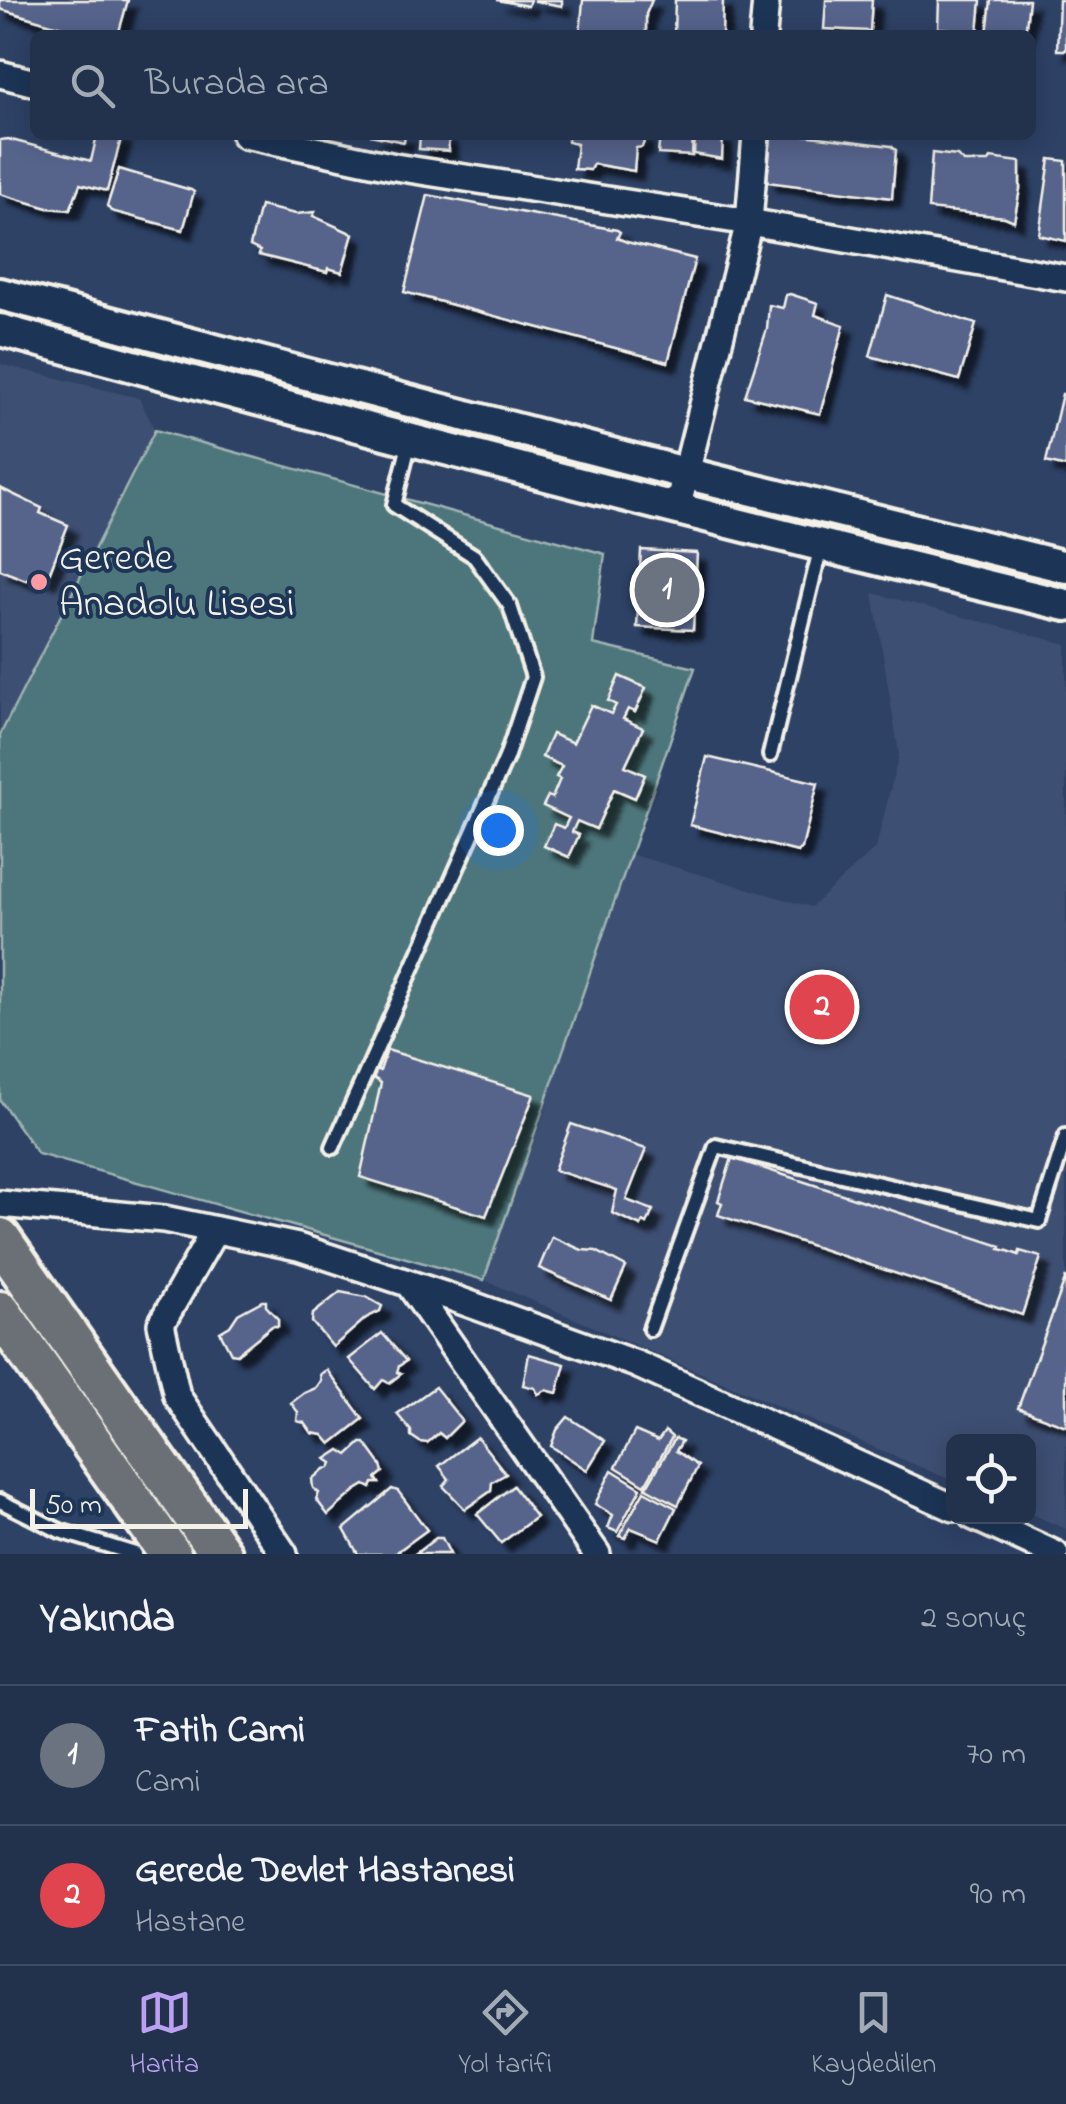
<!DOCTYPE html>
<html lang="tr">
<head>
<meta charset="utf-8">
<style>
  body { margin:0; font-family:"Indie Flower",sans-serif; background:#2a3a53; color:#f1f3f6 }
  .controls { position:absolute; right:30px; bottom:30px; display:grid; overflow:hidden; border-radius:15px; box-shadow:0 5px 25px #0003 }
  .controls button { width:90px; height:90px; display:grid; place-items:center; padding:0; border:0; border-bottom:2px solid #3f4d64; background:#22324c; color:#f1f3f6; font:50px sans-serif }
  .scale { position:absolute; left:30px; bottom:25px; width:218px; box-sizing:border-box; padding-left:10px; border:5px solid #f4f1e8; border-top:0; font-size:28px; line-height:35px; white-space:nowrap; color:#f4f1e8; -webkit-text-stroke:8px #1d3557; paint-order:stroke }
  .you { position:absolute; left:498px; top:830px; width:35px; height:35px; margin:-25px; border:8px solid #fff; border-radius:50%; background:#1a73e8; box-shadow:0 0 0 15px #1a73e833 }
  .badge { display:grid; place-items:center; width:65px; height:65px; border-radius:50%; background:#bca0f2; color:#fff; font-size:32px; font-weight:700 }
  .pin { position:absolute; translate:-50% -50%; border:5px solid #fff; box-shadow:0 2px 10px #0006 }
  .list { margin:0; padding:0; list-style:none }
  h2 { display:flex; justify-content:space-between; align-items:center; height:130px; margin:0; padding:0 40px; font-size:42px }
  h2 small { font-size:32px; font-weight:400; color:#a2aab5 }
  .list li { display:grid; grid-template-columns:65px 1fr auto; gap:30px; align-items:center; box-sizing:border-box; height:140px; padding:0 40px; border-top:2px solid #3f4d64 }
  .list b { display:block; font-size:38px; white-space:nowrap }
  .list p { margin:0; font-size:32px; white-space:nowrap; color:#a2aab5 }
  .list em { font-size:32px; font-style:normal; color:#a2aab5 }
  .icon { flex:none; width:55px; height:55px; fill:none; stroke:currentColor; stroke-width:2; stroke-linecap:round; stroke-linejoin:round }
  .map { position:relative; flex:none; width:1066px; height:1554px; overflow:hidden }
  .search { position:absolute; background:#22324c; box-shadow:0 5px 25px #0003; left:30px; right:30px; top:30px; height:110px; display:flex; align-items:center; gap:25px; box-sizing:border-box; padding:0 35px; border-radius:15px; color:#a2aab5; font-size:38px }
  .sheet { height:410px; background:#22324c }
  nav { display:flex; justify-content:space-around; align-items:center; box-sizing:border-box; height:140px; border-top:2px solid #3f4d64; background:#22324c; font-size:28px; color:#a2aab5 }
  nav a { display:grid; justify-items:center; gap:5px }
  nav .on { color:#bca0f2 }
  .map>svg:first-child { display:block }
</style>
</head>
<body>
<div class="map">
<svg width="1066" height="1554" viewBox="0 0 1066 1554">
  <defs>
    <filter id="shadow"><feDropShadow dx="9" dy="9" stdDeviation="2.5" flood-color="#0009"/></filter>
  </defs>
  <rect width="100%" height="100%" fill="#2e4266"/>
  <filter id="ink" filterUnits="userSpaceOnUse"><feTurbulence type="fractalNoise" baseFrequency=".01" numOctaves="2"/><feDisplacementMap in="SourceGraphic" scale="20" xChannelSelector="R" yChannelSelector="G"/><feConvolveMatrix kernelMatrix="1 2 1 2 8 2 1 2 1" color-interpolation-filters="sRGB"/></filter>
  <g filter="url(#ink)">
    <g fill="#3e4f73">
      <polygon points="0,364 139,398 155,430 0,735"/>
      <polygon points="873,593 1066,644 1066,1529 1029,1513 1028,1442 954,1442 953,1481 484,1280 630,854 811,907 876,848 899,754"/>
    </g>
    <polygon fill="#4d767b" stroke="#a0b4b2" stroke-width="2.5" points="155,430 605,554 593,644 695,668 484,1280 38,1154 0,1100 0,735"/>
    <g fill="#57648b" stroke="#f4f1e8" stroke-width="2.5" filter="url(#shadow)">
      <polygon points="0,0 128,0 118,35 89,35 0,9"/>
      <polygon points="497,0 530,0 528,6"/>
      <polygon points="535,0 562,0 562,6 535,1"/>
      <polygon points="583,0 652,0 646,14 646,35 580,35"/>
      <polygon points="675,0 723,0 722,35 674,35"/>
      <polygon points="826,0 872,0 870,31 824,29"/>
      <polygon points="939,0 981,0 978,32 938,28"/>
      <polygon points="991,0 1029,0 1025,35 987,34"/>
      <polygon points="1059,0 1066,0 1066,50 1057,50"/>
      <polygon points="97,135 122,135 107,191 80,184 70,210 48,208 0,194 0,140 8,139 91,161"/>
      <polygon points="370,135 405,135 404,142"/>
      <polygon points="420,135 448,135 449,151 419,149"/>
      <polygon points="568,135 643,135 644,142 642,147 636,148 634,171 593,164 590,170 574,169 577,144 568,142"/>
      <polygon points="660,135 693,135 692,156 658,154"/>
      <polygon points="695,135 723,135 722,159 694,154"/>
      <polygon points="771,135 803,135 891,146 896,150 892,198 767,182"/>
      <polygon points="932,153 957,156 964,162 989,162 991,158 1020,162 1020,189 1014,221 1005,217 928,209"/>
      <polygon points="1050,159 1066,161 1066,241 1039,235"/>
      <polygon points="119,169 191,190 194,192 183,230 111,211 107,206"/>
      <polygon points="428,195 617,230 620,232 617,238 627,242 695,259 668,362 404,292"/>
      <polygon points="260,206 296,214 315,212 313,216 353,234 342,272 328,268 327,272 259,255 260,251 250,246"/>
      <polygon points="790,294 818,303 815,315 844,325 820,414 745,396 767,329 769,305 783,308 786,295"/>
      <polygon points="887,295 976,324 959,380 870,356"/>
      <polygon points="1062,394 1066,395 1066,467 1046,462"/>
      <polygon points="0,488 42,508 40,513 68,525 47,579 33,573 26,580 0,570"/>
      <polygon points="641,550 697,553 693,630 637,627"/>
      <polygon points="619,676 646,688 635,712 628,709 623,719 643,728 625,766 645,775 635,798 614,789 596,829 577,821 572,832 579,835 569,857 544,846 554,824 564,828 569,818 543,806 548,796 552,798 560,779 556,777 562,766 542,757 552,734 573,743 591,705 611,714 616,705 608,701"/>
      <polygon points="707,757 818,783 802,848 798,852 690,825"/>
      <polygon points="387,1050 534,1095 486,1216 360,1177 381,1083 371,1076 374,1068 380,1071"/>
      <polygon points="571,1124 646,1149 626,1200 653,1210 647,1224 643,1222 641,1226 612,1213 617,1190 554,1170"/>
      <polygon points="732,1158 1001,1246 1000,1249 1008,1251 1019,1255 1020,1251 1041,1257 1022,1315 718,1215 722,1203 718,1201"/>
      <polygon points="552,1237 582,1250 596,1251 626,1267 611,1300 539,1268"/>
      <polygon points="1066,1277 1066,1426 1018,1408"/>
      <polygon points="340,1292 366,1297 382,1306 380,1311 366,1318 333,1347 312,1322 313,1314"/>
      <polygon points="262,1301 266,1301 266,1306 278,1319 278,1326 272,1326 237,1354 231,1353 220,1332 230,1326 238,1314"/>
      <polygon points="382,1333 406,1361 399,1366 397,1372 401,1374 389,1383 383,1380 375,1389 349,1359"/>
      <polygon points="529,1354 565,1364 557,1393 546,1390 538,1394 535,1388 523,1385"/>
      <polygon points="327,1370 363,1419 331,1444 323,1435 312,1433 305,1423 297,1421 298,1412 291,1403 304,1393 316,1388 321,1381 320,1374"/>
      <polygon points="435,1387 462,1421 445,1438 439,1433 427,1443 420,1442 411,1436 411,1431 397,1414"/>
      <polygon points="568,1417 605,1441 587,1470 551,1446 557,1430"/>
      <polygon points="635,1431 658,1441 665,1431 672,1437 645,1485 616,1467"/>
      <polygon points="477,1437 506,1474 492,1482 491,1491 465,1509 443,1486 449,1479 439,1466"/>
      <polygon points="675,1438 682,1441 676,1451 698,1466 678,1505 646,1488"/>
      <polygon points="361,1443 365,1443 381,1465 383,1472 376,1478 379,1483 373,1483 371,1488 365,1485 355,1491 328,1515 316,1499 319,1493 313,1488 312,1479 324,1469 330,1468 332,1463 326,1459 340,1450 348,1455"/>
      <polygon points="612,1470 641,1488 617,1532 608,1528 613,1515 595,1504"/>
      <polygon points="513,1486 536,1517 501,1543 477,1514"/>
      <polygon points="392,1489 398,1491 427,1530 394,1554 358,1554 344,1529"/>
      <polygon points="644,1491 676,1508 660,1540 631,1528 625,1538 619,1536"/>
      <polygon points="436,1538 442,1538 450,1554 415,1554"/>
    </g>
    <g fill="none" stroke-linecap="round" stroke-linejoin="round">
      <g stroke="#f4f1e8" stroke-width="20">
        <g id="service">
          <polyline points="770,755 821,546"/>
          <polyline points="333,1147 506,758 533,677 510,606 474,556 394,505 410,441"/>
          <polyline points="650,1329 716,1146 1039,1221 1066,1136"/>
          <polyline points="0,1501 60,1531 135,1554"/>
        </g>
      </g>
      <g stroke="#f4f1e8" stroke-width="32">
        <g id="minor">
          <polyline points="763,35 766,0"/>
          <polyline points="0,74 35,83"/>
          <polyline points="245,135 395,167 749,222 1066,278"/>
          <polyline points="677,509 749,222 756,135"/>
          <polyline points="0,1204 164,1219 298,1247 453,1298 636,1364 954,1508"/>
          <polyline points="215,1230 161,1324 177,1396 284,1554"/>
          <polyline points="411,1287 597,1554"/>
          <polyline points="972,1516 1055,1554"/>
        </g>
      </g>
      <g stroke="#f4f1e8" stroke-width="38">
        <g id="tertiary">
          <polyline points="0,294 684,473 1066,567"/>
          <path d="M0 330C354 426 709 520 1066 605"/>
        </g>
      </g>
      <g stroke="#f4f1e8" stroke-width="48">
        <g id="trunk">
          <polyline points="0,1239 221,1554"/>
          <polyline points="0,1312 170,1554"/>
        </g>
      </g>
      <use href="#service" stroke="#1d3557" stroke-width="12"/>
      <use href="#minor" stroke="#1d3557" stroke-width="25"/>
      <use href="#tertiary" stroke="#1d3557" stroke-width="30"/>
      <use href="#trunk" stroke="#6a7074" stroke-width="40"/>
    </g>
  </g>
  <circle fill="#ff9aa2" stroke="#1d3557" stroke-width="4" cx="39" cy="582" r="10"/>
  <g text-anchor="middle" dominant-baseline="central" stroke-width="8" stroke-linejoin="round" paint-order="stroke">
    <g font-size="40" fill="#f4f1e8" stroke="#1d3557" text-anchor="start">
      <text x="59" y="559">Gerede<tspan x="59" dy="46">Anadolu Lisesi</tspan></text>
    </g>
  </g>
</svg>
<div class="controls">
<button><svg class="icon" aria-label="locate" viewBox="0 0 24 24"><circle cx="12" cy="12" r="6"/><path d="M12 2v4M12 18v4M2 12h4M18 12h4"/></svg></button>
</div>
<div class="scale">50 m</div>
<div class="you"></div>
<div class="pin badge" style="left:667px;top:590px;background:#6b7280">1</div>
<div class="pin badge" style="left:822px;top:1007px;background:#e0444e">2</div>
<div class="search"><svg class="icon" aria-label="search" viewBox="0 0 24 24"><circle cx="10" cy="10" r="6"/><path d="M15 15l6 6"/></svg>Burada ara</div>
</div>
<section class="sheet">
<h2>Yakında<small>2 sonuç</small></h2>
<ul class="list">
<li><span class="badge" style="background:#6b7280">1</span><div><b>Fatih Cami</b><p>Cami</p></div><em>70 m</em></li>
<li><span class="badge" style="background:#e0444e">2</span><div><b>Gerede Devlet Hastanesi</b><p>Hastane</p></div><em>90 m</em></li>
</ul>
</section>
<nav>
<a class="on"><svg class="icon" aria-label="map" viewBox="0 0 24 24"><path d="M3 6l6-2 6 2 6-2v14l-6 2-6-2-6 2zM9 4v14M15 6v14"/></svg>Harita</a>
<a><svg class="icon" aria-label="directions" viewBox="0 0 24 24"><path d="M12 3l9 9-9 9-9-9zM9 14v-3h6M13 9l2 2-2 2"/></svg>Yol tarifi</a>
<a><svg class="icon" aria-label="saved" viewBox="0 0 24 24"><path d="M7 4h10v16l-5-4-5 4z"/></svg>Kaydedilen</a>
</nav>
</body>
</html>
